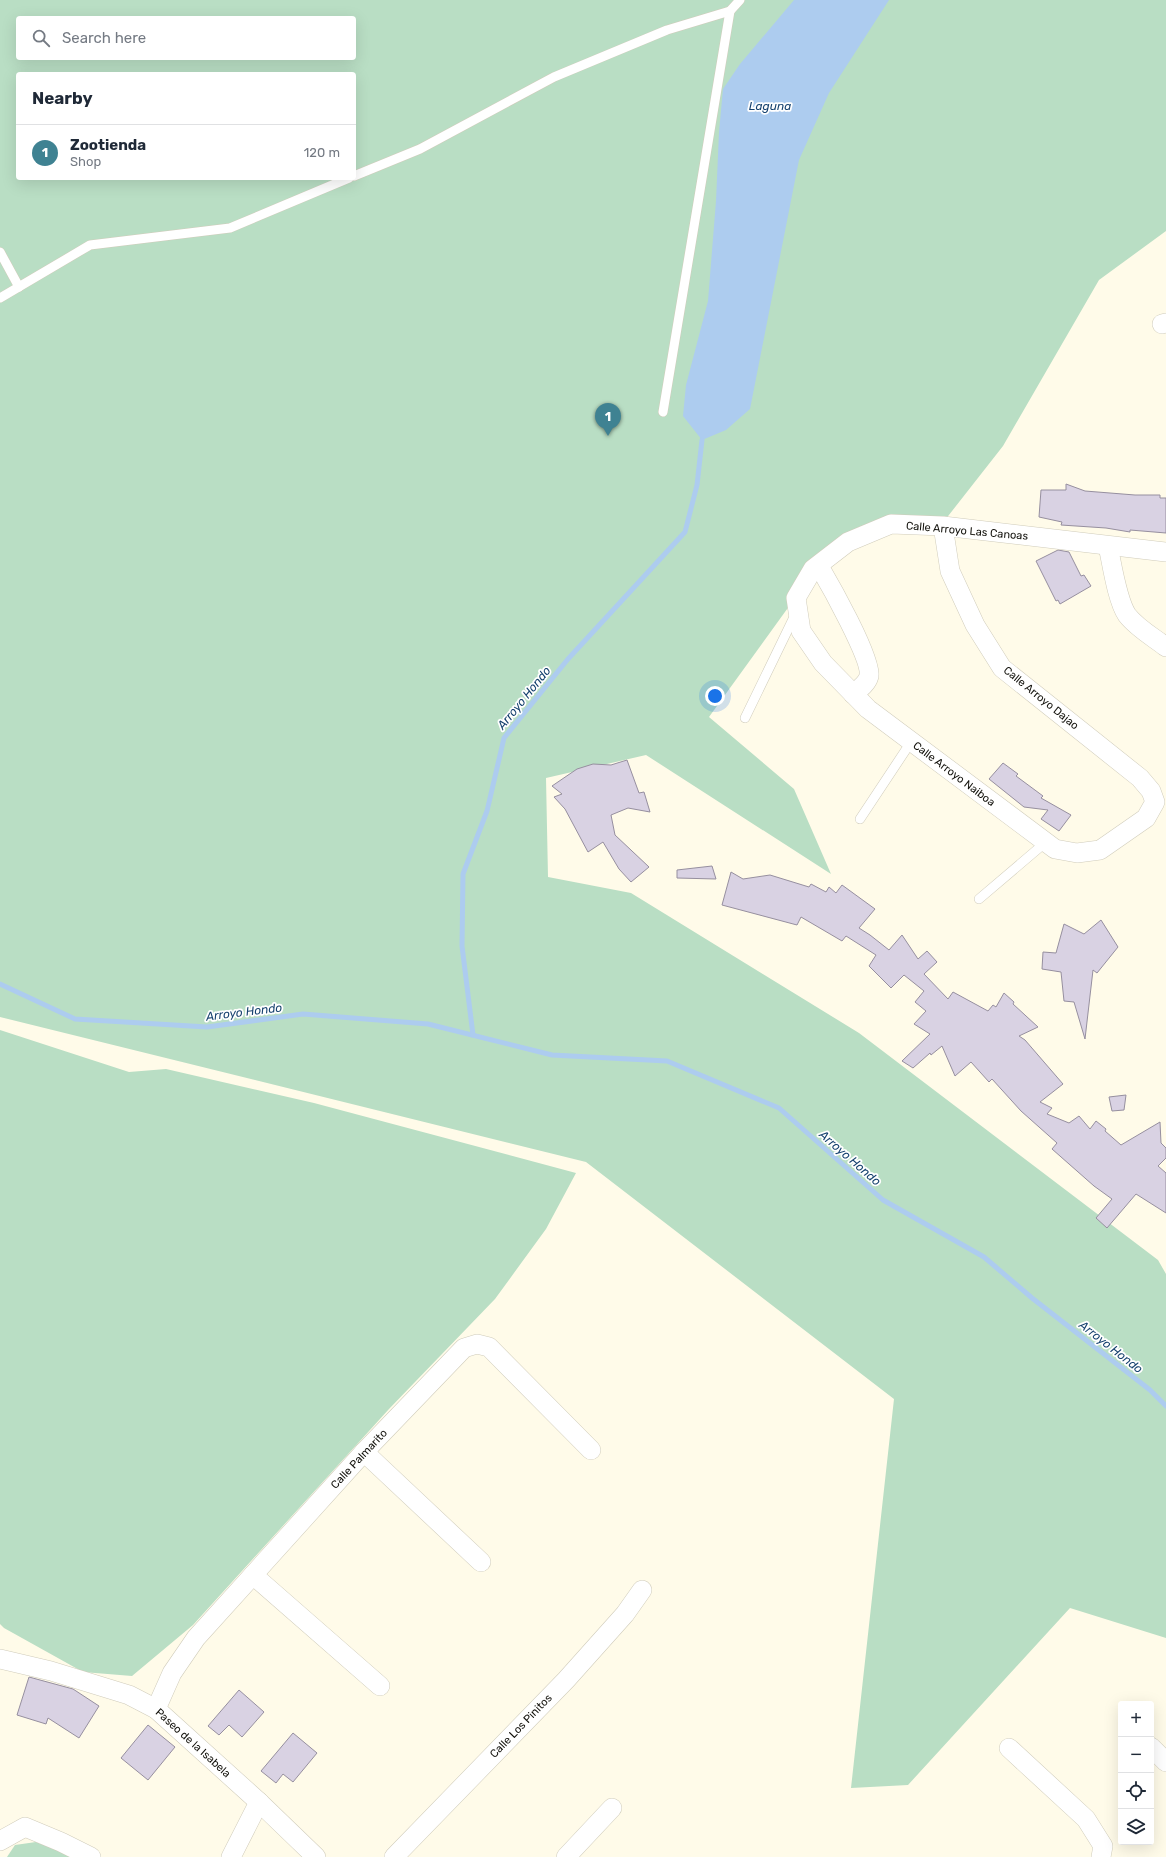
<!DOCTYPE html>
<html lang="en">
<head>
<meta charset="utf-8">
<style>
  body { margin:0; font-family:Rubik,sans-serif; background:#f6f6f7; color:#1f2937 }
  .controls { position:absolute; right:12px; bottom:12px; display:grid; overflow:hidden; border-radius:4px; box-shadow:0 4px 16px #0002 }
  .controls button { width:36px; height:36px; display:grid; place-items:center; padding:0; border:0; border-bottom:1px solid #e0e1e3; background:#fff; color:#1f2937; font:20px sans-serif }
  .you { position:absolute; left:715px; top:696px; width:14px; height:14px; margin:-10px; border:3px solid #fff; border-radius:50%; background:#1a73e8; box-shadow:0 0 0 6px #1a73e833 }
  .badge { display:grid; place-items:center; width:26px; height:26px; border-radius:50%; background:#3f8292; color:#fff; font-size:13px; font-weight:700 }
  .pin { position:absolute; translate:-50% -33px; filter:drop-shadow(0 1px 2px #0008) }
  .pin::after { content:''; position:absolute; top:21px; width:14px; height:12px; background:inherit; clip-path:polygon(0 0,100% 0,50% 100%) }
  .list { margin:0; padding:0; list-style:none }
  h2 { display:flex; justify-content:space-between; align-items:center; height:52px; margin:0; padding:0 16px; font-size:17px }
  h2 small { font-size:13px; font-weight:400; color:#747a83 }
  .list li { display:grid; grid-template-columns:26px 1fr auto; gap:12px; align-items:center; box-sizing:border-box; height:56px; padding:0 16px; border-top:1px solid #e0e1e3 }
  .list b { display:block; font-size:15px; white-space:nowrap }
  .list p { margin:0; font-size:13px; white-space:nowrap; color:#747a83 }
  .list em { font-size:13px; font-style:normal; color:#747a83 }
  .icon { flex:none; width:22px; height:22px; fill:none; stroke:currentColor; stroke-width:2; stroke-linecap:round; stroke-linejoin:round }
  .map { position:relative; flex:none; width:1166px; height:1857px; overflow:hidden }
  .search { position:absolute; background:#fff; box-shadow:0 4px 16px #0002; left:16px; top:16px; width:340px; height:44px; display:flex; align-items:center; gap:10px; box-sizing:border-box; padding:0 14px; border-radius:4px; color:#747a83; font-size:15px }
  .panel { position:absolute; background:#fff; box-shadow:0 4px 16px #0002; left:16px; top:72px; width:340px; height:108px; border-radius:4px }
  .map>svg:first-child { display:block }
</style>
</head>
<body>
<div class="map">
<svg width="1166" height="1857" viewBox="0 0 1166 1857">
  <rect width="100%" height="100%" fill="#fffbe9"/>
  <g fill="#b9dec4" fill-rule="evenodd">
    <path d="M0 0H1166V231L1099 280 1003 446 945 520 834 544 709 717 794 789 831 874 646 755 546 778 548 877 631 893 859 1033 1158 1260 1166 1274V1638L1070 1608 908 1785 851 1788 894 1399 586 1162 0 1017ZM18 18H354V58H18ZM18 74H354V178H18Z"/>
    <polygon points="0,1030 129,1072 166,1069 314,1103 576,1173 546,1229 495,1299 389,1409 193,1625 132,1676 83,1672 4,1628 0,1624"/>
    <polygon points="36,1842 75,1857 7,1857 15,1845"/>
  </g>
  <polygon fill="#adccef" points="794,0 889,0 829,93 799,160 750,409 726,430 702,440 683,416 686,385 708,301 716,201 719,132 723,89 740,64"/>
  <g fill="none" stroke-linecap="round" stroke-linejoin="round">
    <g stroke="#adccef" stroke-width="5">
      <polyline points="0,984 75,1019 207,1027 303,1014 428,1024 552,1055 667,1061 779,1108 883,1200 984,1257 1032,1298 1150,1390 1166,1406"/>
      <polyline points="473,1035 462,946 463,874 487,811 504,738 568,659 685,532 697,485 702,440"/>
    </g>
  </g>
  <g fill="#d9d2e3" stroke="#968f9f">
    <polygon points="1066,484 1085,491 1135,495 1160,495 1160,498 1166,498 1166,533 1130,530 1130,532 1106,528 1061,525 1062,522 1039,517 1041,490 1066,490"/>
    <polygon points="1058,550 1069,552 1081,576 1084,575 1091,586 1060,604 1058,600 1056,601 1036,561"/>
    <polygon points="627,760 639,793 644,792 650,812 628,808 611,815 615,835 649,867 631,882 619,869 603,842 588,852 565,809 554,797 562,794 552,786 577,769 593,764 611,765"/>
    <polygon points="1003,763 1018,774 1016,776 1043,796 1041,798 1071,815 1059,831 1041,819 1048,810 1024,807 989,779"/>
    <polygon points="712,866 716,879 677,878 677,870"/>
    <polygon points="731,872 743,879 770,875 809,887 811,884 826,892 829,887 836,893 842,885 875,909 859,928 870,935 889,950 902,935 918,959 927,951 937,962 924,974 948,999 953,992 988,1011 993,1005 996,1007 1004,993 1014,1002 1013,1004 1038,1027 1019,1036 1025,1040 1063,1084 1040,1102 1052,1108 1047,1114 1069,1123 1079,1116 1090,1129 1096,1121 1106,1129 1105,1131 1121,1145 1160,1122 1161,1143 1166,1148 1166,1158 1158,1166 1166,1173 1166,1213 1136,1194 1107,1228 1096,1218 1112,1199 1094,1186 1052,1149 1057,1143 1021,1111 992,1079 989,1082 971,1062 955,1076 942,1046 931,1055 930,1053 913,1068 902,1061 930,1034 914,1024 926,1011 915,1002 924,991 904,975 891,988 869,966 876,955 846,936 842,941 801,917 797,925 722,905"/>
    <polygon points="1101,920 1118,947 1097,973 1093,970 1085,1039 1074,1002 1064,1001 1061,972 1042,969 1043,952 1056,953 1064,924 1084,934"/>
    <polygon points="1126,1095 1124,1110 1112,1111 1109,1097"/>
    <polygon points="29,1677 73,1689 99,1706 79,1738 48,1718 46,1724 17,1715"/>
    <polygon points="239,1690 264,1712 242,1737 229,1725 219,1735 208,1726"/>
    <polygon points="148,1725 175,1747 148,1780 121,1758"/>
    <polygon points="293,1733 317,1753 293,1782 283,1774 276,1783 261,1771"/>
  </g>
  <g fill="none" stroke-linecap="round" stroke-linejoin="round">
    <g stroke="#d0ccbb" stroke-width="10">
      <g id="service">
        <polyline points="354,176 420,149 554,77 667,30 730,11 740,0"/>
        <polyline points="0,252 19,287"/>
        <polyline points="0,298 90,245 230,228 349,178"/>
        <polyline points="663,412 730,11"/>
        <polyline points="745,718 795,615"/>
        <polyline points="860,819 911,742"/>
        <polyline points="979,899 1046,842"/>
      </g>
    </g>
    <g stroke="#d0ccbb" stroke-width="20">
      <g id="minor">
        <polyline points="1162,324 1166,323"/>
        <polyline points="943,526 950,571 975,625 1002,668 1140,778 1151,791 1155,802 1146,818 1100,850 1077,853 1055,849 868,709 823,663 801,631 796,598 813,569 848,542 891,524 943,526 1166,552"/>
        <path d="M1108 546C1112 564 1117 600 1127 615 1137 628 1153 637 1166 647"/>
        <path d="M819 566C829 583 872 659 869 676 867 684 859 689 853 694"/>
        <polyline points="364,1452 481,1562"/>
        <polyline points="253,1575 380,1686"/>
        <polyline points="0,1659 51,1671 129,1695 156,1709 259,1802 316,1857"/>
        <polyline points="156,1709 172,1673 196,1638 364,1452 464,1348 477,1344 489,1347 591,1450"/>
        <polyline points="1151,1747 1166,1762"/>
        <polyline points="1009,1748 1086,1819 1103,1846 1101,1857"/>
        <polyline points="0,1841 25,1827 61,1842 91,1857"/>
        <polyline points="231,1857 259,1802"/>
        <polyline points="394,1857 566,1680 625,1614 642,1590"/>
        <polyline points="566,1857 612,1808"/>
      </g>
    </g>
    <use href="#service" stroke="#fff" stroke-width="9"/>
    <use href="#minor" stroke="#fff" stroke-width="19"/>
  </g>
  <g text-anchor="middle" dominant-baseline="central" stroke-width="3.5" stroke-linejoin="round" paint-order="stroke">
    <g font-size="11" fill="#12110b" stroke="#fff">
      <text transform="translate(967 531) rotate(5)">Calle Arroyo Las Canoas</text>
      <text transform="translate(1041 698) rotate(39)">Calle Arroyo Dajao</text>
      <text transform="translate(954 774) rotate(37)">Calle Arroyo Naiboa</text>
      <text transform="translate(359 1459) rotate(-47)">Calle Palmarito</text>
      <text transform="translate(521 1726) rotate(-46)">Calle Los Pinitos</text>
      <text transform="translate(193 1743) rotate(42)">Paseo de la Isabela</text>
    </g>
    <g font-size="12" font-style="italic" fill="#15416e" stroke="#fff">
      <text x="770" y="106">Laguna</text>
      <text transform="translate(524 698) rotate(-51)">Arroyo Hondo</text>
      <text transform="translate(244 1012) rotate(-7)">Arroyo Hondo</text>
      <text transform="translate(850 1158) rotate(41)">Arroyo Hondo</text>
      <text transform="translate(1111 1347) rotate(38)">Arroyo Hondo</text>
    </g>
  </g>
</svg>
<div class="controls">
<button>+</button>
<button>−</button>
<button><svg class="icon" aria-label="locate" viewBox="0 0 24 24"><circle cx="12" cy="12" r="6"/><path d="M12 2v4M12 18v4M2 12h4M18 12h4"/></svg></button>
<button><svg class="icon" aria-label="layers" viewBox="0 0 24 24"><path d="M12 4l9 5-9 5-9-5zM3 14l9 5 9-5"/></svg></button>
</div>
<div class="you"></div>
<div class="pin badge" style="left:608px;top:436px">1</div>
<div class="search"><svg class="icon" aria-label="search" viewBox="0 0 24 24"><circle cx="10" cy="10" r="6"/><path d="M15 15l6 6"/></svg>Search here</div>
<section class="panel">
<h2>Nearby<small></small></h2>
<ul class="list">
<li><span class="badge">1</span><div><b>Zootienda</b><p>Shop</p></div><em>120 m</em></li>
</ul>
</section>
</div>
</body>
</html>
